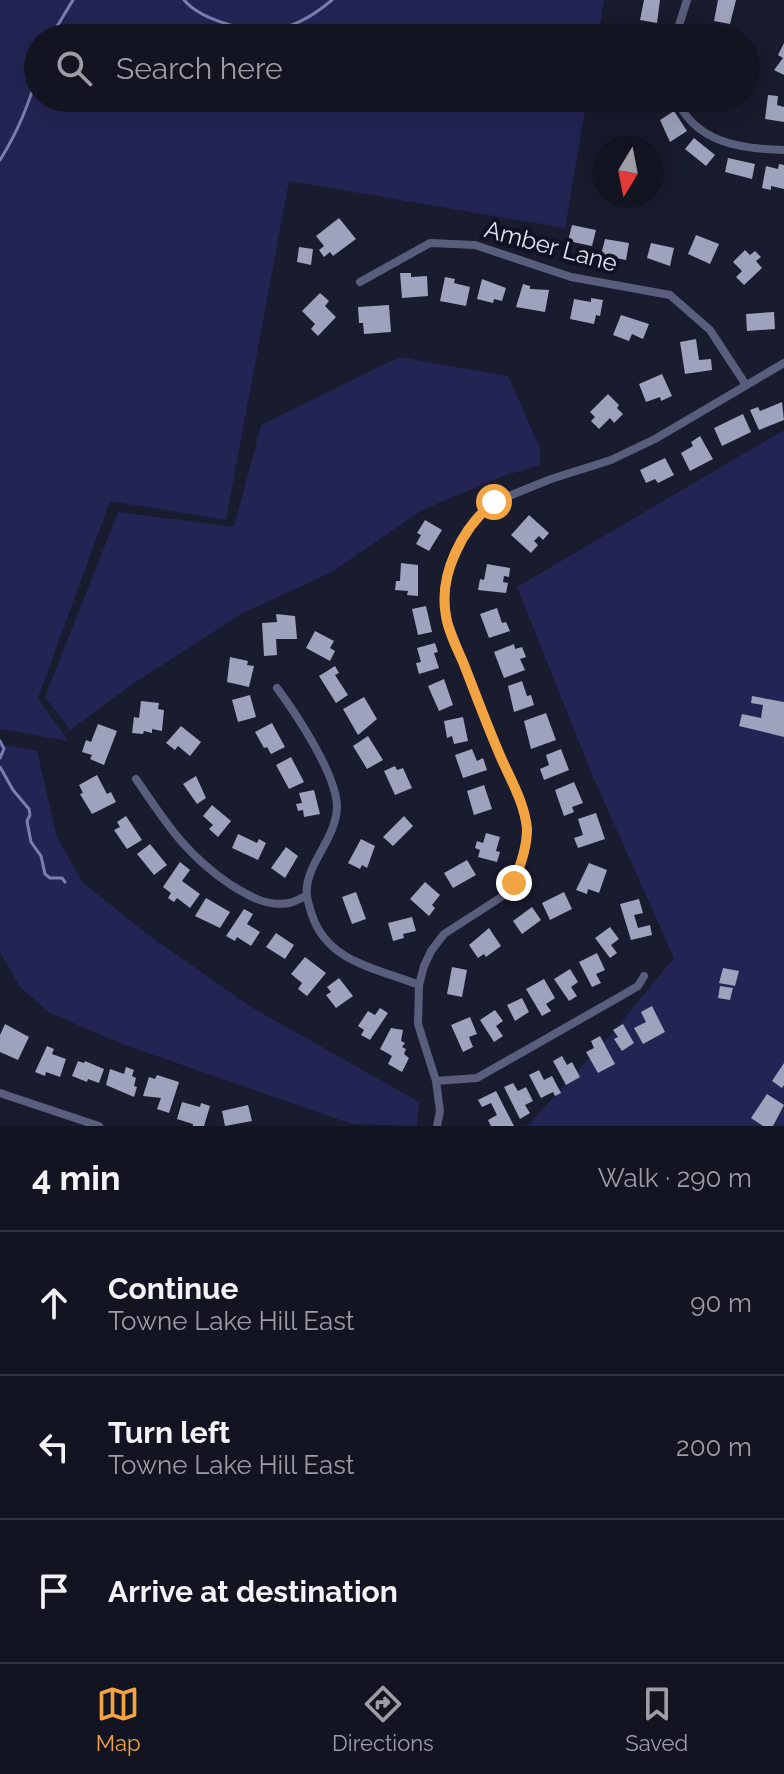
<!DOCTYPE html>
<html lang="en">
<head>
<meta charset="utf-8">
<style>
  body { margin:0; font-family:Raleway,sans-serif; background:#20212f; color:#f1f3f6 }
  .compass { position:absolute; left:592px; top:136px; width:72px; height:72px; border-radius:50%; background:#131422; box-shadow:0 8px 32px #0002; rotate:190deg }
  .stop { position:absolute; width:24px; height:24px; margin:-18px; border:6px solid #f3a442; border-radius:50%; background:#fff }
  .stop.end { background:#f3a442; border-color:#fff; box-shadow:0 2px 8px #0008 }
  .list { margin:0; padding:0; list-style:none }
  h2 { display:flex; justify-content:space-between; align-items:center; height:104px; margin:0; padding:0 32px; font-size:34px }
  h2 small { font-size:26px; font-weight:400; color:#9d9ea5 }
  .list li { display:grid; grid-template-columns:52px 1fr auto; gap:24px; align-items:center; box-sizing:border-box; height:144px; padding:0 32px; border-top:2px solid #323340 }
  .list b { display:block; font-size:30px; white-space:nowrap }
  .list p { margin:0; font-size:26px; white-space:nowrap; color:#9d9ea5 }
  .list em { font-size:26px; font-style:normal; color:#9d9ea5 }
  .icon { flex:none; width:44px; height:44px; fill:none; stroke:currentColor; stroke-width:2; stroke-linecap:round; stroke-linejoin:round }
  .map { position:relative; flex:none; width:784px; height:1126px; overflow:hidden }
  .search { position:absolute; background:#131422; box-shadow:0 8px 32px #0002; left:24px; right:24px; top:24px; height:88px; display:flex; align-items:center; gap:20px; box-sizing:border-box; padding:0 28px; border-radius:44px; color:#9d9ea5; font-size:30px }
  .sheet { height:536px; background:#131422 }
  nav { display:flex; justify-content:space-around; align-items:center; box-sizing:border-box; height:112px; border-top:2px solid #323340; background:#131422; font-size:22px; color:#9d9ea5 }
  nav a { display:grid; justify-items:center; gap:4px }
  nav .on { color:#f3a442 }
  .map>svg:first-child { display:block }
</style>
</head>
<body>
<div class="map">
<svg width="784" height="1126" viewBox="0 0 784 1126">
  <rect width="100%" height="100%" fill="#191b2e"/>
  <g fill="#232454">
    <polygon points="0,0 604,0 598,38 38,38 38,98 587,98 565,228 289,181 226,520 110,501 38,698 68,741 0,729"/>
    <polygon points="399,357 508,376 540,448 540,465 503,476 422,510 332,572 243,613 134,683 70,730 45,697 118,512 234,527 261,425"/>
    <polygon points="784,430 784,1126 527,1126 609,1037 674,958 593,777 517,587"/>
    <polygon points="0,744 37,751 57,837 82,882 151,937 251,1007 419,1102 417,1126 352,1124 122,1044 50,1013 20,987 0,952"/>
  </g>
  <g fill="none" stroke-linecap="round" stroke-linejoin="round">
    <g stroke="#7a7eb2" stroke-width="3">
      <path d="M184 0C202 21 256 36 283 28 303 22 316 13 332 0"/>
      <polyline points="50,38 73,0"/>
      <path d="M0 160C17 133 30 102 38 71"/>
      <polyline points="0,741 4,749 0,758"/>
      <polyline points="0,767 13,790 29,809 30,815 27,821 31,842 41,856 45,874 50,878 62,878 65,882"/>
    </g>
  </g>
  <g fill="#9ea2bc">
    <polygon points="644,0 660,0 657,23 640,20"/>
    <polygon points="718,0 736,0 730,24 714,21"/>
    <polygon points="784,43 784,75 774,70 783,58 778,55"/>
    <polygon points="768,95 778,96 777,105 784,107 784,122 765,119"/>
    <polygon points="674,111 687,131 670,142 660,120"/>
    <polygon points="694,138 715,155 706,166 685,149"/>
    <polygon points="728,158 755,164 752,179 725,172"/>
    <polygon points="779,164 784,165 784,189 771,186 771,190 762,188 766,166 778,169"/>
    <polygon points="339,218 356,239 333,256 330,252 324,257 319,250 324,246 316,236"/>
    <polygon points="572,225 596,230 592,246 568,241"/>
    <polygon points="696,235 719,244 710,264 688,254"/>
    <polygon points="605,239 629,243 626,260 601,255"/>
    <polygon points="651,243 674,248 670,266 647,258"/>
    <polygon points="299,247 313,249 311,265 297,262"/>
    <polygon points="745,250 750,255 755,251 761,257 756,261 762,268 744,285 736,277 742,271 733,262"/>
    <polygon points="400,273 411,273 411,277 427,276 428,296 402,298"/>
    <polygon points="445,277 455,279 454,283 470,287 466,306 440,301"/>
    <polygon points="482,279 506,288 502,301 494,299 493,303 477,299"/>
    <polygon points="523,284 530,286 530,289 549,290 545,312 516,307"/>
    <polygon points="320,293 329,301 325,306 336,317 318,336 311,329 315,324 302,311"/>
    <polygon points="591,298 603,300 600,316 596,315 594,324 570,319 574,299 591,302"/>
    <polygon points="389,305 391,332 364,334 363,323 359,323 358,307"/>
    <polygon points="774,312 775,329 747,331 746,314"/>
    <polygon points="621,315 649,324 643,339 632,334 629,341 613,335"/>
    <polygon points="696,339 699,360 711,359 712,370 685,374 680,342"/>
    <polygon points="662,374 672,396 661,401 660,397 646,402 639,384"/>
    <polygon points="608,394 619,405 617,408 623,414 614,423 610,418 599,429 591,421 595,417 590,412"/>
    <polygon points="782,402 784,420 759,430 750,410 758,407 760,411"/>
    <polygon points="743,414 751,432 722,446 714,428"/>
    <polygon points="700,436 713,459 690,471 681,453 693,446 691,442"/>
    <polygon points="665,458 674,475 658,483 655,479 646,483 640,470"/>
    <polygon points="529,515 549,533 543,540 539,536 534,541 538,545 531,553 511,535"/>
    <polygon points="425,520 442,530 429,551 416,544 421,535 417,533"/>
    <polygon points="401,563 418,565 418,596 407,595 408,591 395,590 396,581 400,581"/>
    <polygon points="487,564 510,568 509,577 504,576 503,582 508,583 506,593 478,590 480,579 484,580"/>
    <polygon points="426,606 432,632 418,635 412,609"/>
    <polygon points="497,608 502,623 506,622 510,631 489,638 480,614"/>
    <polygon points="276,614 295,616 297,639 276,639 277,655 264,656 262,623 277,622"/>
    <polygon points="315,631 334,641 330,648 335,651 330,661 306,648"/>
    <polygon points="435,643 438,652 434,653 439,668 419,674 416,663 421,662 417,648"/>
    <polygon points="514,644 515,649 522,647 526,657 520,659 525,670 504,678 494,652"/>
    <polygon points="230,657 248,661 247,665 254,666 249,687 227,682"/>
    <polygon points="335,666 339,673 335,675 348,695 336,703 319,676"/>
    <polygon points="444,679 453,705 439,711 428,686"/>
    <polygon points="522,681 527,696 531,695 534,705 514,712 508,686"/>
    <polygon points="250,695 256,717 238,722 232,700"/>
    <polygon points="752,696 784,702 784,737 739,726 742,714 761,718 763,705 751,703"/>
    <polygon points="364,697 377,719 358,735 343,709"/>
    <polygon points="141,701 159,703 158,709 164,710 162,731 152,729 152,733 144,731 143,734 132,733 134,717 139,718"/>
    <polygon points="546,713 556,740 531,749 524,721"/>
    <polygon points="463,717 468,741 454,744 452,736 447,738 444,721"/>
    <polygon points="272,723 285,747 271,754 267,747 264,748 255,732"/>
    <polygon points="98,724 117,731 104,765 90,759 92,755 82,752 86,740 91,742"/>
    <polygon points="181,726 201,742 190,756 178,746 175,750 166,743"/>
    <polygon points="368,736 383,760 367,769 353,746"/>
    <polygon points="472,749 477,761 483,758 487,770 463,778 455,755"/>
    <polygon points="561,749 569,770 544,780 540,769 549,765 546,755"/>
    <polygon points="291,757 304,782 289,789 276,765"/>
    <polygon points="395,766 397,770 403,768 412,788 395,795 384,771"/>
    <polygon points="97,775 107,794 111,792 116,802 92,814 80,794 83,793 79,785"/>
    <polygon points="196,776 206,798 197,804 183,784"/>
    <polygon points="574,782 583,803 572,807 574,812 564,816 555,790"/>
    <polygon points="484,785 492,809 474,815 467,791"/>
    <polygon points="314,790 320,814 304,817 303,810 298,811 296,804 302,803 299,793"/>
    <polygon points="212,805 231,821 218,837 209,829 213,825 203,816"/>
    <polygon points="596,813 605,839 578,848 574,838 583,835 578,819"/>
    <polygon points="126,816 142,840 127,849 114,830 120,827 117,822"/>
    <polygon points="404,816 413,826 393,846 383,837"/>
    <polygon points="486,833 500,837 496,851 500,852 497,862 478,857 480,850 475,848 477,841 483,843"/>
    <polygon points="238,834 257,843 259,839 266,843 258,860 232,848"/>
    <polygon points="361,839 375,846 367,868 362,865 360,869 348,863"/>
    <polygon points="150,844 167,865 154,875 137,854"/>
    <polygon points="286,847 298,856 285,878 271,868"/>
    <polygon points="467,860 476,875 453,888 444,873"/>
    <polygon points="180,862 190,870 182,881 200,894 190,908 177,898 174,902 168,898 171,893 163,887"/>
    <polygon points="589,863 607,870 599,893 588,889 587,894 576,890"/>
    <polygon points="425,882 440,895 432,905 435,908 429,916 410,899"/>
    <polygon points="356,892 366,919 352,924 342,897"/>
    <polygon points="564,892 572,909 550,920 542,903"/>
    <polygon points="206,898 230,912 220,928 195,916"/>
    <polygon points="639,899 643,913 634,915 638,928 650,925 652,935 631,940 620,904"/>
    <polygon points="532,907 541,920 522,934 513,921"/>
    <polygon points="244,909 253,914 247,924 260,932 251,946 237,937 235,941 226,936"/>
    <polygon points="412,917 416,931 403,934 404,938 393,941 388,923"/>
    <polygon points="610,927 619,939 611,945 617,953 610,958 595,938"/>
    <polygon points="489,928 501,946 486,957 484,954 478,958 469,945"/>
    <polygon points="276,933 294,945 285,959 266,947"/>
    <polygon points="597,953 605,970 596,974 601,983 592,987 579,962"/>
    <polygon points="305,957 326,973 307,996 298,989 302,983 291,974"/>
    <polygon points="452,967 467,970 462,997 447,994"/>
    <polygon points="723,968 739,971 735,986 719,983"/>
    <polygon points="570,969 578,982 571,987 577,996 569,1001 554,979"/>
    <polygon points="339,978 353,996 336,1008 326,995 331,992 327,987"/>
    <polygon points="544,979 555,998 546,1004 551,1011 542,1016 526,989"/>
    <polygon points="720,986 733,988 730,1000 718,998"/>
    <polygon points="522,998 529,1012 515,1021 507,1005"/>
    <polygon points="652,1006 665,1032 643,1044 634,1028 646,1022 641,1012"/>
    <polygon points="380,1008 388,1013 370,1040 361,1035 364,1030 358,1026 368,1011 375,1015"/>
    <polygon points="495,1010 503,1021 496,1026 503,1036 494,1042 480,1020"/>
    <polygon points="470,1017 477,1034 469,1037 473,1047 463,1052 451,1025"/>
    <polygon points="5,1024 29,1037 18,1060 0,1052 0,1035"/>
    <polygon points="623,1024 634,1043 622,1051 614,1039 618,1037 613,1030"/>
    <polygon points="391,1028 403,1030 401,1041 405,1043 402,1047 406,1049 404,1054 409,1058 402,1072 388,1064 392,1056 380,1049"/>
    <polygon points="600,1036 615,1064 598,1073 586,1052 594,1048 591,1041"/>
    <polygon points="47,1046 54,1049 52,1054 66,1059 60,1077 46,1072 45,1076 35,1072"/>
    <polygon points="562,1056 567,1065 572,1062 580,1077 566,1085 553,1061"/>
    <polygon points="78,1061 84,1063 85,1061 104,1069 99,1083 88,1079 87,1082 72,1076"/>
    <polygon points="784,1063 784,1085 782,1088 772,1081"/>
    <polygon points="126,1067 134,1070 132,1076 136,1078 134,1086 137,1087 134,1097 106,1085 110,1069 124,1074"/>
    <polygon points="539,1070 544,1080 552,1076 561,1093 555,1096 553,1092 541,1098 529,1075"/>
    <polygon points="157,1075 179,1082 169,1113 157,1109 161,1098 143,1096 149,1077 155,1079"/>
    <polygon points="513,1083 518,1091 526,1087 533,1101 525,1105 530,1113 520,1119 504,1087"/>
    <polygon points="496,1091 514,1126 491,1126 488,1120 497,1115 491,1103 482,1107 478,1100"/>
    <polygon points="767,1094 784,1105 773,1126 763,1126 751,1118"/>
    <polygon points="182,1102 200,1107 201,1103 210,1106 204,1126 193,1126 193,1124 177,1119"/>
    <polygon points="248,1105 252,1121 225,1126 222,1111"/>
  </g>
  <g fill="none" stroke-linecap="round" stroke-linejoin="round">
    <g stroke="#595e7c" stroke-width="8">
      <polyline points="675,38 687,0"/>
      <path d="M676 98C695 143 741 149 784 150"/>
      <polyline points="360,282 430,243 475,245 571,277 670,295 710,330 746,385"/>
      <path d="M277 688C297 715 336 774 337 806 337 831 318 852 310 874 304 890 307 900 312 915 328 963 377 968 419 985"/>
      <path d="M136 779C166 823 186 855 231 885 249 896 267 907 289 903 295 902 301 898 306 896"/>
      <polyline points="436,1081 477,1078 621,996 638,986 644,976"/>
      <polyline points="0,1093 99,1126"/>
      <polyline points="437,1126 440,1111 436,1081 418,1024 419,985 424,966 431,951 444,934 503,896 514,883 525,850 527,828 521,802 493,740 446,617 445,593 449,570 464,537 478,516 494,502 551,479 611,460 655,439 784,363"/>
    </g>
  </g>
  <g fill="none" stroke-linecap="round" stroke-linejoin="round">
    <path stroke="#f3a442" stroke-width="10" d="M494 502C463 527 438 574 446 616 448 631 457 648 463 662 476 695 488 728 502 760 512 782 525 805 527 829 527 848 520 865 514 883"/>
  </g>
  <g text-anchor="middle" dominant-baseline="central" stroke-width="8" stroke-linejoin="round" paint-order="stroke">
    <g font-size="24" fill="#e2e4f2" stroke="#101224">
      <text transform="translate(551 246) rotate(15)">Amber Lane</text>
    </g>
  </g>
</svg>
<svg class="compass" viewBox="-18 -18 36 36"><path d="M0-13l5 13h-10z" fill="#e53935"/><path d="M0 13l5-13h-10z" fill="#9d9ea5"/></svg>
<div class="stop" style="left:494px;top:502px"></div>
<div class="stop end" style="left:514px;top:883px"></div>
<div class="search"><svg class="icon" aria-label="search" viewBox="0 0 24 24"><circle cx="10" cy="10" r="6"/><path d="M15 15l6 6"/></svg>Search here</div>
</div>
<section class="sheet">
<h2>4 min<small>Walk · 290 m</small></h2>
<ul class="list">
<li><svg class="icon" aria-label="ahead" viewBox="0 0 24 24"><path d="M12 20V5M6 11l6-6 6 6"/></svg><div><b>Continue</b><p>Towne Lake Hill East</p></div><em>90 m</em></li>
<li><svg class="icon" aria-label="left" viewBox="0 0 24 24"><path d="M17 20v-9H6M10 6l-5 5 5 5"/></svg><div><b>Turn left</b><p>Towne Lake Hill East</p></div><em>200 m</em></li>
<li><svg class="icon" aria-label="arrive" viewBox="0 0 24 24"><path d="M6 21V4h12l-3 4 3 4H6"/></svg><div><b>Arrive at destination</b></div></li>
</ul>
</section>
<nav>
<a class="on"><svg class="icon" aria-label="map" viewBox="0 0 24 24"><path d="M3 6l6-2 6 2 6-2v14l-6 2-6-2-6 2zM9 4v14M15 6v14"/></svg>Map</a>
<a><svg class="icon" aria-label="directions" viewBox="0 0 24 24"><path d="M12 3l9 9-9 9-9-9zM9 14v-3h6M13 9l2 2-2 2"/></svg>Directions</a>
<a><svg class="icon" aria-label="saved" viewBox="0 0 24 24"><path d="M7 4h10v16l-5-4-5 4z"/></svg>Saved</a>
</nav>
</body>
</html>
